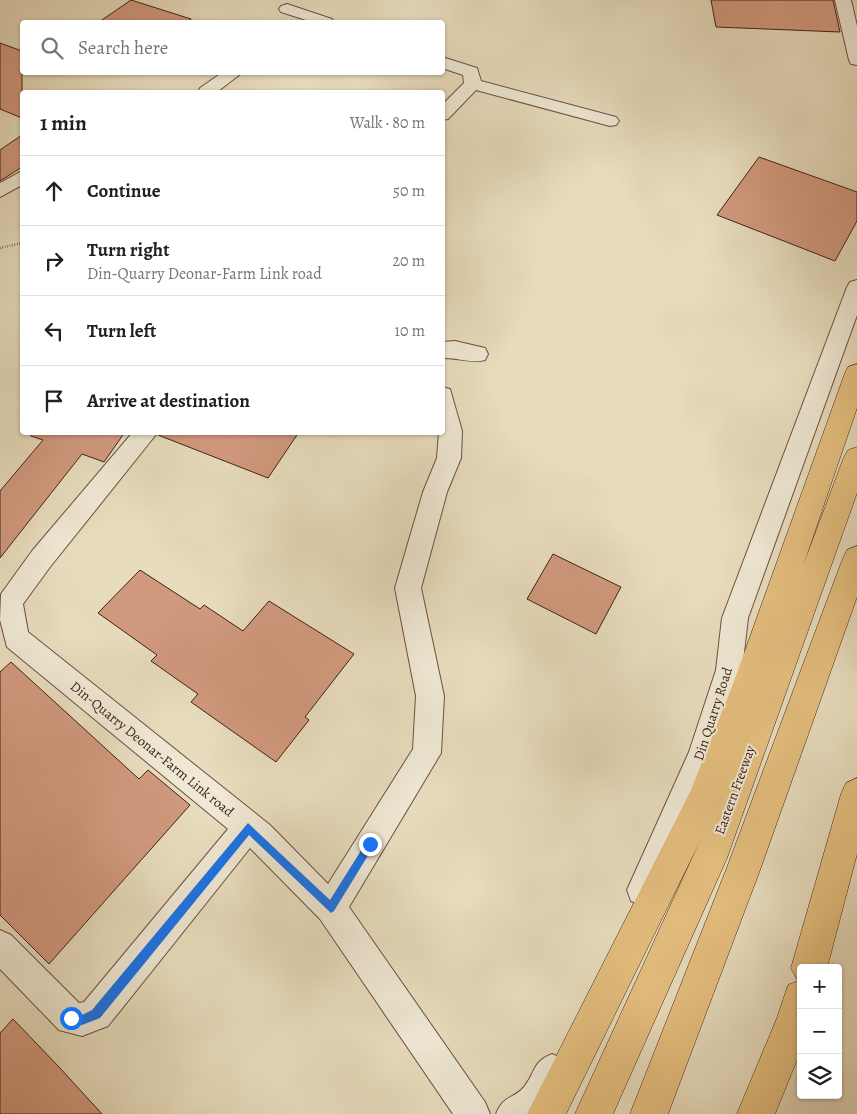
<!DOCTYPE html>
<html lang="en">
<head>
<meta charset="utf-8">
<style>
  body { margin:0; font-family:Alegreya,serif; background:#f2f2f2; color:#202124 }
  .controls { position:absolute; right:15px; bottom:15px; display:grid; overflow:hidden; border-radius:5px; box-shadow:0 1px 4px #0004 }
  .controls button { width:45px; height:45px; display:grid; place-items:center; padding:0; border:0; border-bottom:1px solid #e0e0e0; background:#fff; color:#202124; font:25px sans-serif }
  .stop { position:absolute; width:15px; height:15px; margin:-11px; border:4px solid #1a73e8; border-radius:50%; background:#fff }
  .stop.end { background:#1a73e8; border-color:#fff; box-shadow:0 1px 5px #0008 }
  .list { margin:0; padding:0; list-style:none }
  h2 { display:flex; justify-content:space-between; align-items:center; height:65px; margin:0; padding:0 20px; font-size:21px }
  h2 small { font-size:16px; font-weight:400; color:#757577 }
  .list li { display:grid; grid-template-columns:32px 1fr auto; gap:15px; align-items:center; box-sizing:border-box; height:70px; padding:0 20px; border-top:1px solid #e0e0e0 }
  .list b { display:block; font-size:19px; white-space:nowrap }
  .list p { margin:0; font-size:16px; white-space:nowrap; color:#757577 }
  .list em { font-size:16px; font-style:normal; color:#757577 }
  .icon { flex:none; width:28px; height:28px; fill:none; stroke:currentColor; stroke-width:2; stroke-linecap:round; stroke-linejoin:round }
  .map { position:relative; flex:none; width:857px; height:1114px; overflow:hidden }
  .search { position:absolute; background:#fff; box-shadow:0 1px 4px #0004; left:20px; top:20px; width:425px; height:55px; display:flex; align-items:center; gap:12px; box-sizing:border-box; padding:0 18px; border-radius:5px; color:#757577; font-size:19px }
  .panel { position:absolute; background:#fff; box-shadow:0 1px 4px #0004; left:20px; top:90px; width:425px; height:345px; border-radius:5px }
  .map>svg:first-child { display:block }
</style>
</head>
<body>
<div class="map">
<svg width="857" height="1114" viewBox="0 0 857 1114">
  <rect width="100%" height="100%" fill="#e7dcbd"/>
  <filter id="stains"><feTurbulence type="fractalNoise" baseFrequency=".004" numOctaves="4"/><feColorMatrix values="0 0 0 0 .2 0 0 0 0 .09 0 0 0 0 .02 0 0 0 .5 -.17"/></filter>
  <radialGradient id="worn" r=".72"><stop offset=".6" stop-color="#630" stop-opacity="0"/><stop offset="1" stop-color="#630" stop-opacity=".3"/></radialGradient>
  <g fill="#d1997e" stroke="#402217">
    <polygon points="131,0 191,19 190,22 99,22"/>
    <polygon points="711,0 833,0 840,32 716,27"/>
    <polygon points="0,43 22,51 22,118 0,109"/>
    <polygon points="22,135 22,167 0,181 0,150"/>
    <polygon points="759,157 857,192 857,221 835,261 717,215"/>
    <polygon points="31,432 125,432 104,462 82,454 0,558 0,491 43,440 31,436"/>
    <polygon points="160,432 299,432 268,478 158,435"/>
    <polygon points="553,554 621,587 596,634 527,599"/>
    <polygon points="140,570 200,609 204,605 243,631 269,601 354,654 305,717 309,720 276,762 191,702 198,694 151,661 157,655 98,613"/>
    <polygon points="11,662 139,779 148,770 190,805 49,964 0,915 0,672"/>
    <polygon points="13,1019 59,1067 102,1114 0,1114 0,1033"/>
  </g>
  <g fill="none" stroke-linecap="round" stroke-linejoin="round">
    <g stroke="#6a5040" stroke-width="2">
      <g id="minor">
        <polygon points="835,0 851,0 857,26 857,65 851,64 849,60"/>
        <polygon points="287,4 332,19 334,22 312,22 281,12 279,9 281,6"/>
        <polygon points="442,57 477,68 481,81 616,117 619,121 616,125 610,126 476,90 448,119 442,120 442,105 464,83 463,75 442,68"/>
        <polygon points="223,72 243,72 217,92 198,92 200,88"/>
        <polygon points="22,171 22,185 0,197 0,183"/>
        <polygon points="857,280 857,315 748,618 742,670 716,754 653,901 642,905 631,901 627,890 689,752 716,670 722,618 847,287 850,282"/>
        <path d="M455 341 485 348 488 354 485 360C471 364 457 357 442 358V342Z"/>
        <polygon points="442,387 450,389 462,431 461,458 447,492 421,588 444,696 441,753 349,907 485,1102 490,1114 453,1114 320,919 250,848 108,1026 82,1036 59,1030 0,969 0,930 11,935 79,1003 84,1002 228,829 7,647 0,620 1,594 32,551 133,432 158,432 50,567 23,604 28,632 270,825 328,884 413,749 416,696 395,588 423,492 437,458 439,432 442,432"/>
        <path d="M552 1054 564 1059 569 1071 547 1112 544 1114H496C504 1094 513 1100 524 1087 536 1072 532 1062 552 1054Z"/>
      </g>
    </g>
    <g stroke="#402217" stroke-width="1">
      <g id="motorway">
        <polygon points="857,364 857,408 803,566 844,457 848,450 857,447 857,493 727,858 613,1114 575,1114 700,841 566,1114 527,1114 691,790 733,684 845,373 848,367"/>
        <polygon points="857,546 857,597 760,870 668,1114 630,1114 726,870 843,558 847,550"/>
        <polygon points="857,778 857,854 827,968 801,968 801,1050 775,1114 737,1114 777,1018 788,985 798,981 791,968 841,794 846,783"/>
      </g>
    </g>
    <polyline stroke="#402217" stroke-width="2.5" stroke-dasharray="0.5 2" stroke-linecap="butt" points="0,248 22,243"/>
    <use href="#minor" fill="#efe8d4" fill-rule="evenodd"/>
    <use href="#motorway" fill="#e4be7e" fill-rule="evenodd"/>
  </g>
  <polygon fill="#1a73e8" points="248,823 330,900 367,841 370,839 375,844 334,911 331,913 249,835 100,1018 82,1025 67,1022 67,1014 82,1015 92,1010"/>
  <g text-anchor="middle" dominant-baseline="central" stroke-width="4" stroke-linejoin="round" paint-order="stroke">
    <g font-size="14" fill="#402217" stroke="#efe8d4">
      <text transform="translate(713 714) rotate(-72)">Din Quarry Road</text>
      <text transform="translate(152 749) rotate(39)">Din-Quarry Deonar-Farm Link road</text>
      <text transform="translate(735 790) rotate(-70)">Eastern Freeway</text>
    </g>
  </g>
  <rect width="100%" height="100%" filter="url(#stains)"/>
  <rect width="100%" height="100%" fill="url(#worn)"/>
</svg>
<div class="controls">
<button>+</button>
<button>−</button>
<button><svg class="icon" aria-label="layers" viewBox="0 0 24 24"><path d="M12 4l9 5-9 5-9-5zM3 14l9 5 9-5"/></svg></button>
</div>
<div class="stop" style="left:71px;top:1018px"></div>
<div class="stop end" style="left:370px;top:844px"></div>
<div class="search"><svg class="icon" aria-label="search" viewBox="0 0 24 24"><circle cx="10" cy="10" r="6"/><path d="M15 15l6 6"/></svg>Search here</div>
<section class="panel">
<h2>1 min<small>Walk · 80 m</small></h2>
<ul class="list">
<li><svg class="icon" aria-label="ahead" viewBox="0 0 24 24"><path d="M12 20V5M6 11l6-6 6 6"/></svg><div><b>Continue</b></div><em>50 m</em></li>
<li><svg class="icon" aria-label="right" viewBox="0 0 24 24"><path d="M7 20v-9h11M14 6l5 5-5 5"/></svg><div><b>Turn right</b><p>Din-Quarry Deonar-Farm Link road</p></div><em>20 m</em></li>
<li><svg class="icon" aria-label="left" viewBox="0 0 24 24"><path d="M17 20v-9H6M10 6l-5 5 5 5"/></svg><div><b>Turn left</b></div><em>10 m</em></li>
<li><svg class="icon" aria-label="arrive" viewBox="0 0 24 24"><path d="M6 21V4h12l-3 4 3 4H6"/></svg><div><b>Arrive at destination</b></div></li>
</ul>
</section>
</div>
</body>
</html>
